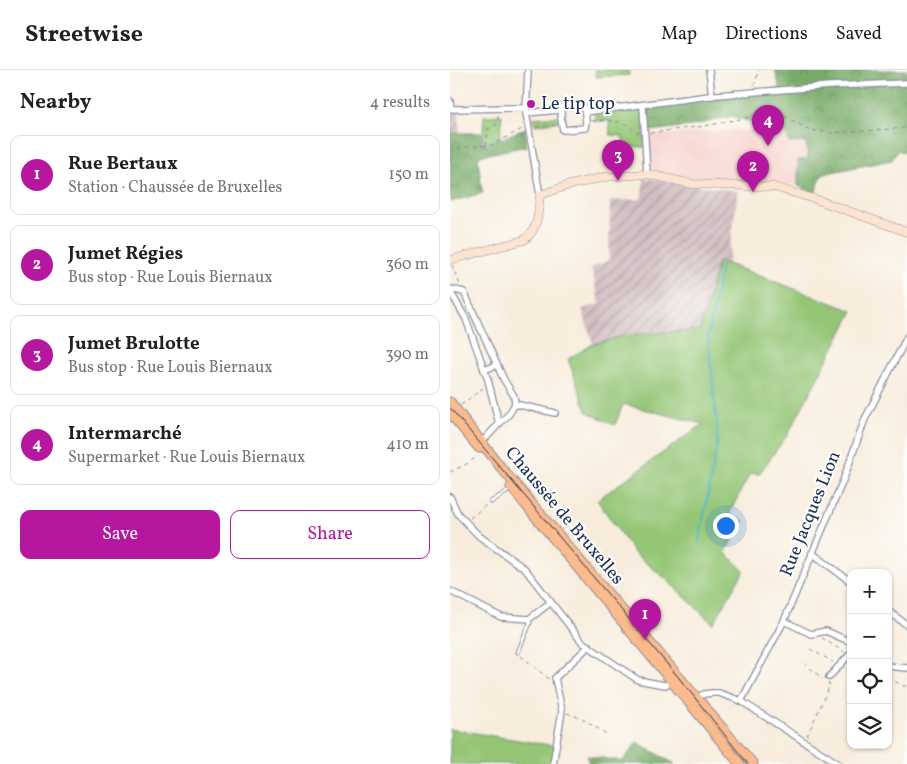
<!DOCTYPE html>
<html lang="en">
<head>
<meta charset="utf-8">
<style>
  body { margin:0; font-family:Vollkorn,serif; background:#f6f6f6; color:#202124 }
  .controls { position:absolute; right:15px; bottom:15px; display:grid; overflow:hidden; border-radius:10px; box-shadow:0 1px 4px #0004 }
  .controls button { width:45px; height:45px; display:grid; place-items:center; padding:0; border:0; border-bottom:1px solid #e0e0e0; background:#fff; color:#202124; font:25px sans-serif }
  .you { position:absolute; left:275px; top:455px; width:18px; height:18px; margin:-12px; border:4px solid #fff; border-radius:50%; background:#1a73e8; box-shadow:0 0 0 8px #1a73e833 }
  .badge { display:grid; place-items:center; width:32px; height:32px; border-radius:50%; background:#b5179e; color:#fff; font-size:16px; font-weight:700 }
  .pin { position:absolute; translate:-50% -41px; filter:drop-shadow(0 1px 2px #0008) }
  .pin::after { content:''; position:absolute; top:26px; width:18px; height:15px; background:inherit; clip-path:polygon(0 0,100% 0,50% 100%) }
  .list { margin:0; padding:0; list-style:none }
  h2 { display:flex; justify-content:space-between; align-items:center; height:65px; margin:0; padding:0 20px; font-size:21px }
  h2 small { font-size:16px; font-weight:400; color:#757577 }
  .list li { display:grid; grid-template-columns:32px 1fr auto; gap:15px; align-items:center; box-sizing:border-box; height:80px; margin:0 10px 10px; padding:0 10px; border:1px solid #e0e0e0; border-radius:10px }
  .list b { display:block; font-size:19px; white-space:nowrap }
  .list p { margin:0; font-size:16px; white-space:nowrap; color:#757577 }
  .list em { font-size:16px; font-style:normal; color:#757577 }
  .actions { display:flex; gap:10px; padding:15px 20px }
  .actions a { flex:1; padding:11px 0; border:1px solid #b5179e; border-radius:10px; text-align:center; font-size:18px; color:#b5179e }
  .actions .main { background:#b5179e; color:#fff }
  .icon { flex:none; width:28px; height:28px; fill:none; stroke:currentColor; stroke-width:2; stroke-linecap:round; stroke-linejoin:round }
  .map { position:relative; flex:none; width:457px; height:694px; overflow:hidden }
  header { display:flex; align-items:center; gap:30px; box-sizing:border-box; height:70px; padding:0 25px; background:#fff; border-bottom:1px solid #e0e0e0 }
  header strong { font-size:24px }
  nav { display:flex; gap:28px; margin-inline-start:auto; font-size:18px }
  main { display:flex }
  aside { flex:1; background:#fff }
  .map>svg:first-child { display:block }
</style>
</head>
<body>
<header>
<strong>Streetwise</strong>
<nav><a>Map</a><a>Directions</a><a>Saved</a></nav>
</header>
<main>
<aside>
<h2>Nearby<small>4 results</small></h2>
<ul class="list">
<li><span class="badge">1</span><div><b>Rue Bertaux</b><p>Station · Chaussée de Bruxelles</p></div><em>150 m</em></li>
<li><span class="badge">2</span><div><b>Jumet Régies</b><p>Bus stop · Rue Louis Biernaux</p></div><em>360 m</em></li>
<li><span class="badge">3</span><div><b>Jumet Brulotte</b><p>Bus stop · Rue Louis Biernaux</p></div><em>390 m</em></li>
<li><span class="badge">4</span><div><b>Intermarché</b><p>Supermarket · Rue Louis Biernaux</p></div><em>410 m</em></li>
</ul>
<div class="actions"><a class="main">Save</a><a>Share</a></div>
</aside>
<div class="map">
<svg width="457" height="694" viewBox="0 0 457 694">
  <defs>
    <pattern id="industrial-furrows" width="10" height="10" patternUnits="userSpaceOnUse" patternTransform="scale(1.25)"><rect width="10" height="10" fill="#d2bec2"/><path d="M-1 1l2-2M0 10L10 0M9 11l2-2" fill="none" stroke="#aa9ba1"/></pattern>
    <pattern id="forest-crowns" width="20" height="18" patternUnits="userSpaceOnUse" patternTransform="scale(1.25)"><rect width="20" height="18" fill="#77ab67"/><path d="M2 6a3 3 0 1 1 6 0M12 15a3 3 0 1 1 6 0" fill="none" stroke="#618c58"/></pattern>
    <pattern id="park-tufts" width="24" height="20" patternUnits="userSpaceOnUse" patternTransform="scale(1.25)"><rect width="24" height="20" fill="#94c676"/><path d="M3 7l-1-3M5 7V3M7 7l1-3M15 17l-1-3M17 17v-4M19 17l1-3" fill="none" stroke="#78a164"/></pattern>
  </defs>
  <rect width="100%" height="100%" fill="#fdfcf7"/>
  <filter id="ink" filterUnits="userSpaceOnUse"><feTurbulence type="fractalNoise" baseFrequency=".02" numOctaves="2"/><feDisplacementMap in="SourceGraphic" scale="10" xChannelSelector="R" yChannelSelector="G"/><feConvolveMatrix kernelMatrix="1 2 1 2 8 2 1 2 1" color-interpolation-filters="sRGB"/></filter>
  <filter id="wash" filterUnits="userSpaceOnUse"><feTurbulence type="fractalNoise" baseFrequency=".0096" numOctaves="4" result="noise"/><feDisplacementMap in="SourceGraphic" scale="20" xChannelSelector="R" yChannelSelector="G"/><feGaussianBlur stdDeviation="1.12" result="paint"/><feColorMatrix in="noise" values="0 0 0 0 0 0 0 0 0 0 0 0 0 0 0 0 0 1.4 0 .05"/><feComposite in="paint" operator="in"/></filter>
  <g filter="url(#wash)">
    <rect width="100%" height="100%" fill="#f8eddd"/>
    <polygon fill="#f7d0cb" points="321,59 322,63 338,63 356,72 358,89 348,90 348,116 321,112 242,109 201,100 198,65"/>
    <g fill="url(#industrial-furrows)">
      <polygon points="0,35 9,39 10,63 0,63"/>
      <polygon points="194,108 288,121 278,194 271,191 250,260 177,265 143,274 132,239 150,234 141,198 159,190 160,131 191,129"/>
    </g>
    <g fill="#94c676" stroke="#587a6a">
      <polygon points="145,0 179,0 179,5 146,7"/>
      <polygon points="193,36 195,77 175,77 172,66 160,65 159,51 145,51 144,41"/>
      <polygon points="270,191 403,241 338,364 309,404 300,403 279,444 294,451 275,482 294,501 263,554 216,509 185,484 147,430 253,354 173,334 165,355 137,342 118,289 143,274 177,265 250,260 268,192"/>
      <polygon points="0,659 106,676 104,694 0,694"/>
    </g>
    <g fill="url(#forest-crowns)" stroke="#496d62">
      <polygon points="325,0 457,0 457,84 448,80 442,90 372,104 365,124 348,116 348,90 358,89 356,72 339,73 337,63 322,63 321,59 282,46 241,56 199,61 195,35 330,19"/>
      <polygon points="75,58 77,76 28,86 31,115 33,123 1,132 0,63 31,63 31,75 40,74"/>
      <polygon points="187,672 225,694 139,694 137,686 173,691"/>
    </g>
    <g fill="url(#park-tufts)" stroke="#587a6a">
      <polygon points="52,45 50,69 32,74 34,46"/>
      <polygon points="108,46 109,51 85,55 83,48"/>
    </g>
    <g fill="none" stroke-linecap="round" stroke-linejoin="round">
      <polyline stroke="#45b3c1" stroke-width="2" points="249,472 267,375 267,356 258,266 271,196"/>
    </g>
  </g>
  <g filter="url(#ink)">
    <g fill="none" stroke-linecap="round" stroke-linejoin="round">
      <g stroke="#8a8e9e" stroke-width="5">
        <g id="lane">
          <polyline points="41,432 61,419"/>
          <polyline points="68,582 80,553 79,549"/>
        </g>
      </g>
      <g stroke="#8a8e9e" stroke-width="8">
        <g id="street">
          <polyline points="78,0 76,43 90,125"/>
          <polyline points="259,0 262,26"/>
          <polyline points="0,31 1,39 75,38"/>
          <polygon points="123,35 131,35 134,37 136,51 135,58 113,60 111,49 112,37"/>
          <polyline points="193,36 197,104"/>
          <polyline points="135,42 267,25 380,16 457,13"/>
          <polyline points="76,43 110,40"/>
          <polyline points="0,219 14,222 54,310 64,326 65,334"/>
          <polyline points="0,221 16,249 38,310 49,354 32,372"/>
          <polyline points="34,300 47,295"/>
          <polyline points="49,354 59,344 65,334 105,343"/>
          <polyline points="0,427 8,444 29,466 75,499 132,572 188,610 209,614 215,615 224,612"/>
          <polyline points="362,483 401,512"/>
          <polyline points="0,521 51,547 79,549 101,532"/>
          <polyline points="438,541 457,555"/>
          <polyline points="334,551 361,564 376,561 401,572"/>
          <polyline points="438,596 457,598"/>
          <polyline points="379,607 401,583"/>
          <polyline points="246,628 254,624 262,623 269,623 291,631 389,694"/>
          <polyline points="291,631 334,551 394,408 415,349 457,267"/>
          <polyline points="103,694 112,641 105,608 139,576"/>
        </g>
      </g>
      <g stroke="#8a8e9e" stroke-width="9">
        <path id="secondary" d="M0 190 74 170C89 159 88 142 90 125L116 116 154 107 197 104 242 114 324 117 365 129 457 162"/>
      </g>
      <g stroke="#8a8e9e" stroke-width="11">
        <g id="primary">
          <polyline points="0,332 53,400 303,694"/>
          <polyline points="0,343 29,378"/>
          <polyline points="61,417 290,694"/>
        </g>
      </g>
      <g stroke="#8a8e9e" stroke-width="1" stroke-dasharray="4 4" stroke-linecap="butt">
        <polyline points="304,16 309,0"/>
        <path d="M142 51C152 51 166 49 175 54 181 57 183 62 189 63"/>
        <polyline points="86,57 107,55"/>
        <polyline points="200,63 255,56 300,47 324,46 334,46 360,60 382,63 457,58"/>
        <polyline points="36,76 38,59 47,54 48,45"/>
        <polyline points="0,81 14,77 42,75 72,59"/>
        <polyline points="2,195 10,215"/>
        <polyline points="11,335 33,318"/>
        <polyline points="0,402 15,395 28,386"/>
        <polyline points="20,448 36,435"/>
        <polyline points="372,568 394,582"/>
        <polyline points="360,579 383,592"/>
        <polyline points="71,586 99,609"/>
        <polyline points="354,593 373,609"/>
        <polyline points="438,608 454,616 457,616"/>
        <polyline points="117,643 133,649 158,665"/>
        <polyline points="357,666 380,615 378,613"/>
      </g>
      <use href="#lane" stroke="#fff" stroke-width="3"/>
      <use href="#street" stroke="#fff" stroke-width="5.5"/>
      <use href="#secondary" stroke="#fde4d1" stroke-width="8"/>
      <use href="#primary" stroke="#fbbb8d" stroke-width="9"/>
      <polyline stroke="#1b2f5e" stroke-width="1" points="0,338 229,608 298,694"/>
    </g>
  </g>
  <circle fill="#b5179e" stroke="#fdfcf7" stroke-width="2" cx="81" cy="34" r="5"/>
  <g text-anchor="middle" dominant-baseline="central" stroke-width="4.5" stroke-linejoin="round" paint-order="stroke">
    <g font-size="18" fill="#1b2f5e" stroke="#fdfcf7" text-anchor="start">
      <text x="91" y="34">Le tip top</text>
    </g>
    <g font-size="18" fill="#1b2f5e" stroke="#fdfcf7">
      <text transform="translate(361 444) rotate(-68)">Rue Jacques Lion</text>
      <text transform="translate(114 446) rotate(50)">Chaussée de Bruxelles</text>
    </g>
  </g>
</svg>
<div class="controls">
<button>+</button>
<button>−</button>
<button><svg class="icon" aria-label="locate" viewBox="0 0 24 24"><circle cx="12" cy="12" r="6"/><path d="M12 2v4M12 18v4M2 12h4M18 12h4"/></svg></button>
<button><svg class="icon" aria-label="layers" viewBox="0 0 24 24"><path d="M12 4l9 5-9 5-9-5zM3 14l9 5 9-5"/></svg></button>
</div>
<div class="you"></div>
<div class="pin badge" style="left:195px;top:570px">1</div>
<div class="pin badge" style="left:303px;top:122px">2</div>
<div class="pin badge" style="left:168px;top:111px">3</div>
<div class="pin badge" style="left:318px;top:76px">4</div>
</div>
</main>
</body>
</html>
